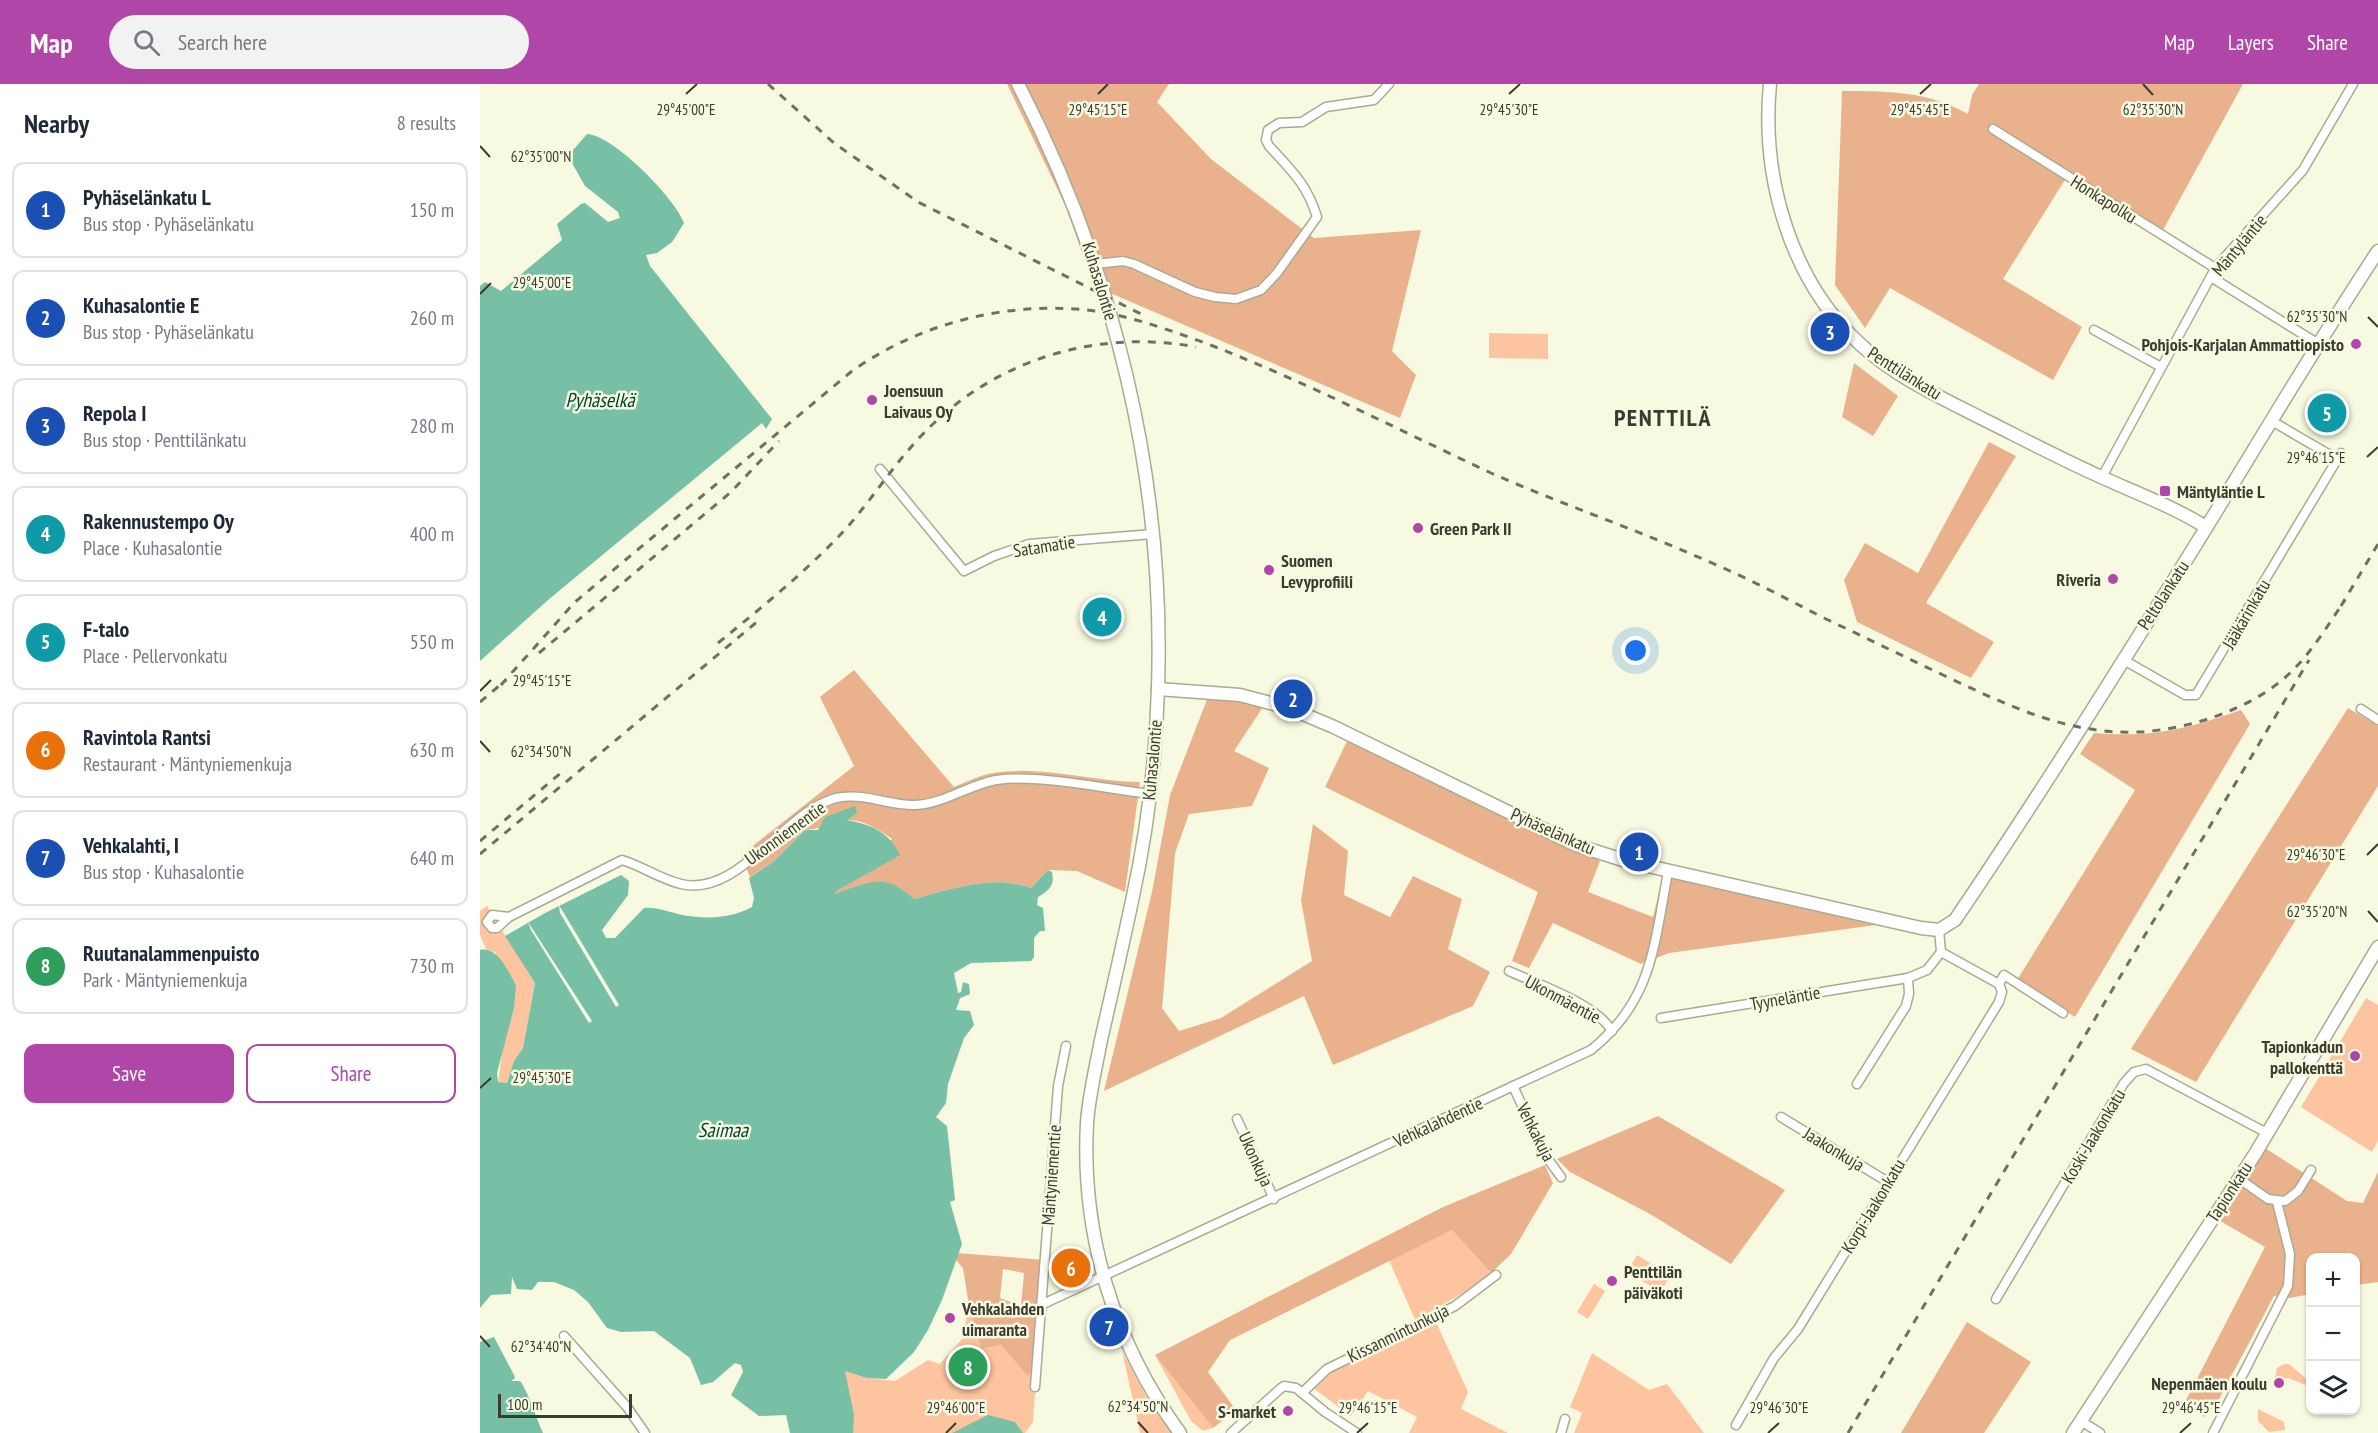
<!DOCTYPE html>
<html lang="en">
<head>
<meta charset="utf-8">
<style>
  body { margin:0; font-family:"PT Sans Narrow",sans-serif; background:#f2f2f3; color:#1f2937 }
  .controls { position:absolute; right:18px; bottom:18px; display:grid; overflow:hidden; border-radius:12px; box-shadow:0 2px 4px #0004 }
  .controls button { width:54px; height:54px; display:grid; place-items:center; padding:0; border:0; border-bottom:2px solid #e0e1e3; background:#fff; color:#1f2937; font:30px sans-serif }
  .scale { position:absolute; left:18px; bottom:15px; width:134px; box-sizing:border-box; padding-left:6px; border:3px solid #3a3b31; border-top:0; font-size:16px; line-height:21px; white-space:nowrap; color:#3a3b31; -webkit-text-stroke:4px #f7fae0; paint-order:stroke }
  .you { position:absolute; left:1156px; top:567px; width:21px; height:21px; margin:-15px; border:4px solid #fff; border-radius:50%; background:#1a73e8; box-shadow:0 0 0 9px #1a73e833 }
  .badge { display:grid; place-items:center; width:39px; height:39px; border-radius:50%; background:#af46a8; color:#fff; font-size:20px; font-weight:700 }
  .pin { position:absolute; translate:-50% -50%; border:3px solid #fff; box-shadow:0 2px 6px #0006 }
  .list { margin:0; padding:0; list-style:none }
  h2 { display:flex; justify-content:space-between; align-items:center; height:78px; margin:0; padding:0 24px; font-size:26px }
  h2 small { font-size:20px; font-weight:400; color:#747a83 }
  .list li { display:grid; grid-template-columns:39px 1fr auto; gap:18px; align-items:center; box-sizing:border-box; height:96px; margin:0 12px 12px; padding:0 12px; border:2px solid #e0e1e3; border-radius:12px }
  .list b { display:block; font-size:22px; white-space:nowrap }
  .list p { margin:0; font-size:20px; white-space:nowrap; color:#747a83 }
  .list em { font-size:20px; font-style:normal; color:#747a83 }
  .actions { display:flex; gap:12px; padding:18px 24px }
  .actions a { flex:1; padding:14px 0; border:2px solid #af46a8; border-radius:12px; text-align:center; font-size:21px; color:#af46a8 }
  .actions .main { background:#af46a8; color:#fff }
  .icon { flex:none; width:33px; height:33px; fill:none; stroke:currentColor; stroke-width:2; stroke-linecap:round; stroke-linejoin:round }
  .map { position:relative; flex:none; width:1898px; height:1349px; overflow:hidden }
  header { display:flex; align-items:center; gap:36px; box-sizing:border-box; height:84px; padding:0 30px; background:#af46a8; color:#fff }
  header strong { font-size:28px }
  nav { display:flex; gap:33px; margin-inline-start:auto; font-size:21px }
  .search { width:420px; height:54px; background:#f2f2f3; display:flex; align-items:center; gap:15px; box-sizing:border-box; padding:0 21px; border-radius:33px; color:#747a83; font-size:22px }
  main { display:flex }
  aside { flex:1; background:#fff }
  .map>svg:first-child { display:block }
</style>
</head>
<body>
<header>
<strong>Map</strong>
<div class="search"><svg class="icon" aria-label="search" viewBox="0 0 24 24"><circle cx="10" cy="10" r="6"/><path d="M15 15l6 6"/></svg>Search here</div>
<nav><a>Map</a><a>Layers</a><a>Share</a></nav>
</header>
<main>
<aside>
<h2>Nearby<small>8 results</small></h2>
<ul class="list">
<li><span class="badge" style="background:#1a4fb4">1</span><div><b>Pyhäselänkatu L</b><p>Bus stop · Pyhäselänkatu</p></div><em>150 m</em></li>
<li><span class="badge" style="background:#1a4fb4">2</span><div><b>Kuhasalontie E</b><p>Bus stop · Pyhäselänkatu</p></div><em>260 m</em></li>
<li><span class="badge" style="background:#1a4fb4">3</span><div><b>Repola I</b><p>Bus stop · Penttilänkatu</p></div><em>280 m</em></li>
<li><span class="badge" style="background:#0f9aa8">4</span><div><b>Rakennustempo Oy</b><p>Place · Kuhasalontie</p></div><em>400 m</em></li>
<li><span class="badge" style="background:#0f9aa8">5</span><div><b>F-talo</b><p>Place · Pellervonkatu</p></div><em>550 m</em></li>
<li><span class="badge" style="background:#e8710a">6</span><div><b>Ravintola Rantsi</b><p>Restaurant · Mäntyniemenkuja</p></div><em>630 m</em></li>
<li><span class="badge" style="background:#1a4fb4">7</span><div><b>Vehkalahti, I</b><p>Bus stop · Kuhasalontie</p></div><em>640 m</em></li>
<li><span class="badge" style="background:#2e9e5b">8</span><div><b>Ruutanalammenpuisto</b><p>Park · Mäntyniemenkuja</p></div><em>730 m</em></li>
</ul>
<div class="actions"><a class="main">Save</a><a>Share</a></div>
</aside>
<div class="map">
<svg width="1898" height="1349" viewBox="0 0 1898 1349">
  <rect width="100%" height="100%" fill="#f7fae0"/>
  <g fill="#fdc59f">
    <polygon points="1009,249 1068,250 1068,275 1009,274"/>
    <polygon points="7,822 55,899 43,964 34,977 27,999 18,998 24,957 16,869 6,865 0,851 0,827"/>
    <polygon points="1886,914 1898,921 1898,1057 1892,1068 1821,1023"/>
    <polygon points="972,1146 1011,1189 980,1211 935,1236 909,1176"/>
    <polygon points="1157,1171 1170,1179 1168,1183 1188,1195 1181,1208 1147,1188"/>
    <polygon points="1114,1200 1125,1207 1108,1235 1097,1228"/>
    <polygon points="489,1222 501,1265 521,1261 548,1291 557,1280 553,1338 545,1349 329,1349 314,1260 387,1294 415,1297 448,1276 460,1280 482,1255"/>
    <polygon points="956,1238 988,1308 981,1325 1028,1349 929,1349 937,1333 888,1307 871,1332 833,1304 857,1284"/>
    <polygon points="642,1267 666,1312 692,1349 660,1349"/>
    <polygon points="1112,1269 1169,1306 1187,1300 1224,1349 1094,1349 1102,1329 1090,1323"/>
    <polygon points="675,1271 733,1344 723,1347 711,1337"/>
    <polygon points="1804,1280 1809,1280 1828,1296 1826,1301 1808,1294 1795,1295 1797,1284"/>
    <polygon points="1778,1325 1804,1338 1805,1346 1789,1348 1778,1337"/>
  </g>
  <g fill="#eab28c" fill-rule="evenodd">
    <polygon points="527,0 689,0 677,18 731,75 834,154 941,146 912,267 936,291 920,334 614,202 585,121"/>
    <path d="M1499 0H1763L1683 146 1665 142 1586 94 1523 195 1602 243 1573 296 1410 204 1385 244 1355 201 1362 7C1408 7 1447 7 1488 30L1492 11Z"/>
    <polygon points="1374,279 1418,312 1393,352 1362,333"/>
    <polygon points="1509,358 1536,372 1446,519 1514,558 1491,594 1377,538 1364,496 1385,459 1438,489"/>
    <path d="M374 586 474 703C486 698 500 691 513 689 561 681 612 698 660 698L645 808 597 787 568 786 551 804C512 790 472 805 434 815 405 788 389 799 355 810V807L412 755C399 746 385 736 368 736 354 736 341 746 325 746L293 778 270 793 261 771 374 682 340 613Z"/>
    <polygon points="728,613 758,616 783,623 754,667 789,684 772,722 709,730 695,769 682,924 699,947 741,934 832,877 821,816 833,740 868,767 864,811 910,833 933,792 982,815 968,865 1010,888 993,922 853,981 824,912 624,1007 672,808 690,711"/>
    <polygon points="1868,624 1898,642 1898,702 1716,998 1651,965"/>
    <path d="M1761 626 1770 640 1595 933 1537 896 1655 706 1600 670 1614 649C1672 654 1707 645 1761 626Z"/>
    <polygon points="868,655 1120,777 1108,808 1173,833 1183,792 1396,841 1189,869 1161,880 1073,839 1049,884 1032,877 1058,808 845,703"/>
    <polygon points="1178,1032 1305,1106 1251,1180 1170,1130 1090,1088 1077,1075"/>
    <polygon points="1782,1062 1867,1117 1883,1119 1898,1088 1898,1198 1876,1201 1876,1174 1830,1174 1830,1210 1810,1214 1794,1212 1739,1315 1725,1333 1704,1320 1785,1163 1735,1134"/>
    <polygon points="1065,1081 1073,1099 1031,1170 1011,1189 972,1146 750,1256 728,1288 756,1326 733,1344 675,1271 963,1123"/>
    <path d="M477 1169 565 1176 557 1280 548 1292 521 1261 501 1265 489 1222 483 1184 475 1175ZM523 1185 544 1189 541 1222 520 1214Z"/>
    <polygon points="1487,1238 1551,1278 1504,1349 1421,1349"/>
  </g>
  <g fill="#77c0a6">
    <path d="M107 50C133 51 195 114 204 139L192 158 177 169 166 171 170 182 292 335 286 345 282 339 68 516 0 577V202L5 198 21 207 82 156 77 140 101 120 105 119 128 138 140 134 138 128 105 102 88 72Z"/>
    <path d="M375 722 377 729 367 736C392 741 408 747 420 771L356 807 355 810C389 798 405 788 434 815 472 805 512 790 551 804L568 786 572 788C575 802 569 806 558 813L557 821 563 824 565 847H560L554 854V873L551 877 491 879 474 889 478 909 481 908 483 898 489 900 490 910 480 914 476 926 490 927 494 941 484 954 468 1000 466 1019 456 1033 467 1042 475 1116 470 1118 482 1160 462 1216 448 1246 434 1268 406 1295 387 1294 365 1287 374 1331 373 1349H310L306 1331 279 1332 251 1311 263 1288 261 1281 255 1279 233 1298 221 1301 210 1274 174 1247 141 1248 127 1244 108 1218 94 1206 74 1198H58L52 1206 37 1205 32 1193 31 1210 11 1211 0 1224V866C18 862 28 888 36 901L34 924 17 989 18 998 27 999 34 977 43 964 55 899 25 852 65 829 141 791 149 797 148 811 122 846 126 854H135L164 824C177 823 188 828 202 831 227 835 249 835 272 823L274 814 269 794 293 778 325 746H338L345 733Z"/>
    <path d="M14 1253 34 1291 35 1294 31 1297H40C47 1305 57 1336 63 1349H0V1258Z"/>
    <polygon points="508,1331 535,1338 543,1349 472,1349"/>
  </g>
  <g fill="#f7fae0">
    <polygon points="79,821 139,921 136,923 80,829"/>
    <polygon points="48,838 112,937 109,939 51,846"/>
  </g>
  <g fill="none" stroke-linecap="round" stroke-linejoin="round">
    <g stroke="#a8ab93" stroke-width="11">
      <g id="street">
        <polyline points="1513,45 1735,184"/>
        <path d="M616 180 643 177 654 180 715 208 735 213 756 215 781 206 797 189 837 133C827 100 811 86 789 62L786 56 788 46 799 39 822 38 846 23 894 16 909 0"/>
        <polyline points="1731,193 1837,259"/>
        <polyline points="1614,246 1681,283"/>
        <polyline points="1790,336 1857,375"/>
        <polyline points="400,385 484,487 514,472 549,460 673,450"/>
        <polyline points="1622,393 1736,183 1823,86 1873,0"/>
        <polyline points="1642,575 1705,611 1716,611 1861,369"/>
        <polyline points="1881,625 1898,636"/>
        <path d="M29 833 17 844H12L7 838 12 831 29 833 142 776C162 782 180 795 201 800 259 814 304 727 356 714 381 708 408 721 433 721 462 721 488 701 516 696 558 690 627 705 670 710"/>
        <polyline points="1459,846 1461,868 1519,900"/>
        <path d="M1029 887C1059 901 1115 919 1132 947"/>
        <polyline points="1519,900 1524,891 1583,929"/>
        <polyline points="1181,934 1428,894"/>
        <polyline points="1377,1000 1426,922 1429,910 1428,894 1447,886 1461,868"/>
        <polyline points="1033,1002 1065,1071 1081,1093"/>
        <polyline points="1301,1033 1408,1098"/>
        <polyline points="757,1035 794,1115"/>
        <polyline points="1758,1094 1788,1115 1805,1117 1818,1107 1831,1086"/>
        <polyline points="1516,1215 1644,999 1654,988 1666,985 1787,1049"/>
        <path d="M563 1220 1111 966C1173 916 1174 861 1188 788"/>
        <polyline points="84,1252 147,1323 165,1349"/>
        <polyline points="555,1303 578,1002 586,962"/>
        <polyline points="822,1309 847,1285 975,1222 1016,1191"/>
        <polyline points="1601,1337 1620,1349"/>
        <polyline points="1256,1341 1294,1274 1318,1245 1519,918 1522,908 1519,900"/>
        <polyline points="751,1349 800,1305 804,1302 816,1304 845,1328 877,1349"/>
        <polyline points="1081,1349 1085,1335"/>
        <polyline points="1733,1349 1808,1202 1810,1170 1797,1118"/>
      </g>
    </g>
    <g stroke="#a8ab93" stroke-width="15">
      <g id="secondary">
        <path d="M538 0C634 186 685 393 678 603 676 673 668 743 653 812 643 860 632 908 621 956 616 983 609 1011 607 1039 601 1151 634 1259 700 1349"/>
        <path d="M1290 0C1281 93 1310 197 1381 261 1417 294 1462 314 1505 336 1543 355 1581 375 1619 392 1656 409 1692 422 1726 443"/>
        <path d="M678 605 760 611 809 624 854 643 1096 761 1146 777 1441 844 1459 846 1475 836C1559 712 1639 584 1718 457 1778 360 1835 262 1898 167"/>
        <polyline points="1593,1349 1775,1070 1898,863"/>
      </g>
    </g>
    <use href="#street" stroke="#fff" stroke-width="8"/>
    <use href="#secondary" stroke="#fff" stroke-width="12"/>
    <g stroke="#6f7062" stroke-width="3" stroke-dasharray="8 8" stroke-linecap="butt">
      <polyline points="288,0 354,59 438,118 665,232"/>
      <polyline points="1861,522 1898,460"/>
      <path d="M238 559C281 524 323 490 361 450 390 419 412 382 442 351 512 277 615 244 716 263"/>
      <polyline points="59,569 251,408 299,357"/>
      <path d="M21 601 95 518 372 287C442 238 530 216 615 227 655 233 695 248 733 262 828 299 919 346 1011 389 1081 420 1155 445 1225 476 1266 493 1305 514 1344 534 1384 553 1423 572 1463 591 1527 621 1587 651 1659 648 1711 645 1772 625 1810 589 1832 568 1848 541 1865 516"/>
      <polyline points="0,618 26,596"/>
      <polyline points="0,757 82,688"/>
      <polyline points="0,770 278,537"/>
      <polyline points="1368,1349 1829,576"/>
    </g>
  </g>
  <path fill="none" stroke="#3a3b31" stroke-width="2" d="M1663 0 1673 11M206 10 217 0M618 10 628 0M1029 10 1040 0M1440 10 1451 0M0 62 10 73M0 210 11 199M1888 233 1898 243M1887 373 1898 363M0 607 11 596M0 657 10 668M1887 771 1898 760M1888 827 1898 838M0 1004 11 994M0 1252 10 1263M658 1338 668 1349M466 1349 476 1339M877 1349 888 1339M1288 1349 1299 1339M1700 1349 1711 1339"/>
  <g fill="#af46a8" stroke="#f7fae0" stroke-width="2">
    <circle cx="1876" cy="260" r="6"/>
    <circle cx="392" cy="316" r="6"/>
    <rect x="1679" y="401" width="12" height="12" rx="3"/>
    <circle cx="938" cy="444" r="6"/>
    <circle cx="789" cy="486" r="6"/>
    <circle cx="1633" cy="495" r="6"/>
    <circle cx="1875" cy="972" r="6"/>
    <circle cx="1132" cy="1197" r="6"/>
    <circle cx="470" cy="1234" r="6"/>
    <circle cx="1799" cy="1299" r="6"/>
    <circle cx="808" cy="1327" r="6"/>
  </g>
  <g text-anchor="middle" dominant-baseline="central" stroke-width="5" stroke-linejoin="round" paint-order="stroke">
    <g font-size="18" fill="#3a3b31" stroke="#f7fae0">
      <text transform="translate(1624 115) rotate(32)">Honkapolku</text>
      <text transform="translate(1759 161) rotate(-50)">Mäntyläntie</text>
      <text transform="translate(620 197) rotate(73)">Kuhasalontie</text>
      <text transform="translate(1425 289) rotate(32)">Penttilänkatu</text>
      <text transform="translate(564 462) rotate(-9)">Satamatie</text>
      <text transform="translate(1683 511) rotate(-57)">Peltolankatu</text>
      <text transform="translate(1766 530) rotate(-60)">Jääkärinkatu</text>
      <text transform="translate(672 676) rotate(-85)">Kuhasalontie</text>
      <text transform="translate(1073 747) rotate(24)">Pyhäselänkatu</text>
      <text transform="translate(305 749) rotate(-36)">Ukonniementie</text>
      <text transform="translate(1305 914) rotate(-10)">Tyyneläntie</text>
      <text transform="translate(1083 915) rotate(28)">Ukonmäentie</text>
      <text transform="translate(958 1038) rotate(-25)">Vehkalahdentie</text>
      <text transform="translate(1056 1048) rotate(63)">Vehkakuja</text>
      <text transform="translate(1613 1052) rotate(-59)">Koski-Jaakonkatu</text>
      <text transform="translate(1354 1065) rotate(31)">Jaakonkuja</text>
      <text transform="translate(776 1075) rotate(65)">Ukonkuja</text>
      <text transform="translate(571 1091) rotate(-86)">Mäntyniementie</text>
      <text transform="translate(1749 1108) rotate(-57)">Tapionkatu</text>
      <text transform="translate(1393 1122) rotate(-59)">Korpi-Jaakonkatu</text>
      <text transform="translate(918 1249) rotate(-26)">Kissanmintunkuja</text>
    </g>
    <g font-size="18" font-weight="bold" fill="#3a3b31" stroke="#f7fae0" text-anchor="start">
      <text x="1864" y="260" text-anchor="end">Pohjois-Karjalan Ammattiopisto</text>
      <text x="404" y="306">Joensuun<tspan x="404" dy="21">Laivaus Oy</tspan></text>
      <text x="1697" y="407">Mäntyläntie L</text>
      <text x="950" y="444">Green Park II</text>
      <text x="801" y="476">Suomen<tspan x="801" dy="21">Levyprofiili</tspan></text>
      <text x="1621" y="495" text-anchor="end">Riveria</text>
      <text x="1863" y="962" text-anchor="end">Tapionkadun<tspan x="1863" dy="21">pallokenttä</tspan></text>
      <text x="1144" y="1187">Penttilän<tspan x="1144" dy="21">päiväkoti</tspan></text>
      <text x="482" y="1224">Vehkalahden<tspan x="482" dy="21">uimaranta</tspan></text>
      <text x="1787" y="1299" text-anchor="end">Nepenmäen koulu</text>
      <text x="796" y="1327" text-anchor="end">S-market</text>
    </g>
    <g font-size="20" font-style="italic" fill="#014332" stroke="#f7fae0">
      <text x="120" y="316">Pyhäselkä</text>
      <text x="243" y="1046">Saimaa</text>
    </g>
    <g font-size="24" font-weight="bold" letter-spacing="1.5" fill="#3a3b31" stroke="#f7fae0">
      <text x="1183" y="333">PENTTILÄ</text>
    </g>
  </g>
  <g font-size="15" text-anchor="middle" fill="#3a3b31" stroke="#f7fae0" stroke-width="5" stroke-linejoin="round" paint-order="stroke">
    <text x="206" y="31">29°45'00"E</text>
    <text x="618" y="31">29°45'15"E</text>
    <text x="1029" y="31">29°45'30"E</text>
    <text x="1440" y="31">29°45'45"E</text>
    <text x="1673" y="31">62°35'30"N</text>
    <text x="61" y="78">62°35'00"N</text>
    <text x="62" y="204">29°45'00"E</text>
    <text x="1837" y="238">62°35'30"N</text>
    <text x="1836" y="379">29°46'15"E</text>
    <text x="62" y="602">29°45'15"E</text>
    <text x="61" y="673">62°34'50"N</text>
    <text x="1836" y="776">29°46'30"E</text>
    <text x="1837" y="833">62°35'20"N</text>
    <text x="62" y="999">29°45'30"E</text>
    <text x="61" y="1268">62°34'40"N</text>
    <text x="658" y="1328">62°34'50"N</text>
    <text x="476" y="1329">29°46'00"E</text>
    <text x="888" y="1329">29°46'15"E</text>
    <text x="1299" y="1329">29°46'30"E</text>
    <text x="1711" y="1329">29°46'45"E</text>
  </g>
</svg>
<div class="controls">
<button>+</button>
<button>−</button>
<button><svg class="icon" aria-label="layers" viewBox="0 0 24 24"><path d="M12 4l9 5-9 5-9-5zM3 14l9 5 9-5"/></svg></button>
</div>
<div class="scale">100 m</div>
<div class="you"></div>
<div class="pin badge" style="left:1159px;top:768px;background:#1a4fb4">1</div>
<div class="pin badge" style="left:813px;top:615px;background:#1a4fb4">2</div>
<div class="pin badge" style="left:1350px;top:248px;background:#1a4fb4">3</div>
<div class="pin badge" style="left:622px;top:533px;background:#0f9aa8">4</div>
<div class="pin badge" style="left:1847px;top:329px;background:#0f9aa8">5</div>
<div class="pin badge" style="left:591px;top:1184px;background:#e8710a">6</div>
<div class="pin badge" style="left:629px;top:1243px;background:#1a4fb4">7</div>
<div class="pin badge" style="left:488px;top:1283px;background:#2e9e5b">8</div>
</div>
</main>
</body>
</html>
